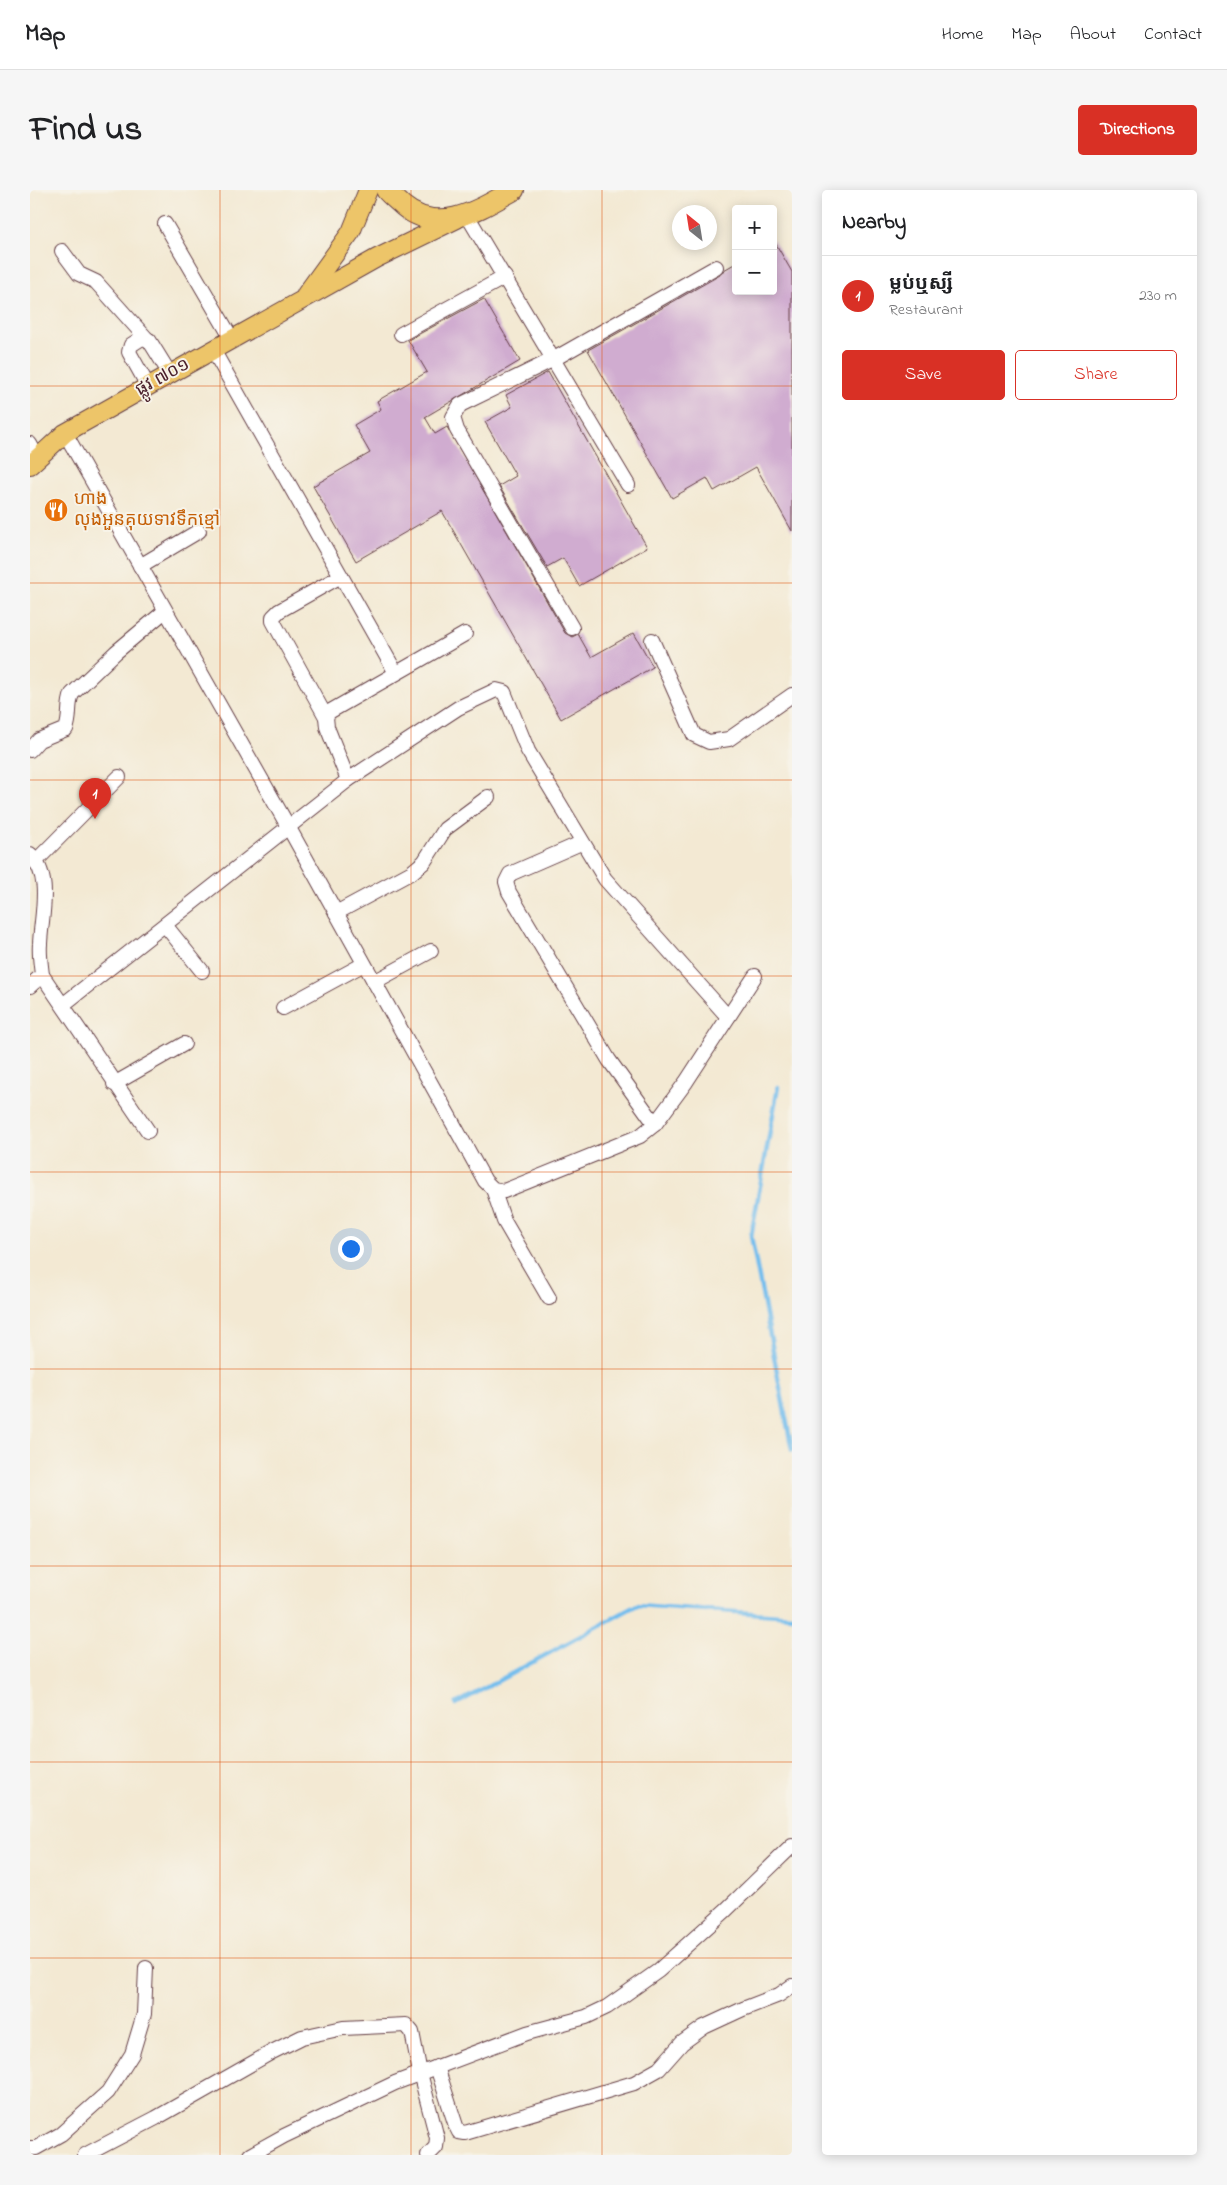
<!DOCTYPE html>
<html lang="en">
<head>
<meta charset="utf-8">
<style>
  body { margin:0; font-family:"Indie Flower","Noto Sans Khmer",sans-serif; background:#f6f6f6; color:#202124 }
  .controls { position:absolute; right:15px; top:15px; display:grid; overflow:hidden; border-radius:5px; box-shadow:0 2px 12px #0003 }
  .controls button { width:45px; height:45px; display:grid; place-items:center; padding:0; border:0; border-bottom:1px solid #e0e0e0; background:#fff; color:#202124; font:25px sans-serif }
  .compass { position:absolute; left:642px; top:15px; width:45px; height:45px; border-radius:50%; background:#fff; box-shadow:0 2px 12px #0003; rotate:330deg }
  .you { position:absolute; left:320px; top:1058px; width:18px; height:18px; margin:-12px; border:4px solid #fff; border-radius:50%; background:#1a73e8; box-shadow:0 0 0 8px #1a73e833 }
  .badge { display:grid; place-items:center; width:32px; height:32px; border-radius:50%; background:#d93025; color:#fff; font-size:16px; font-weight:700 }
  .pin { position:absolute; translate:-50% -41px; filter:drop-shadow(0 1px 2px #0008) }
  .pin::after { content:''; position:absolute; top:26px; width:18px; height:15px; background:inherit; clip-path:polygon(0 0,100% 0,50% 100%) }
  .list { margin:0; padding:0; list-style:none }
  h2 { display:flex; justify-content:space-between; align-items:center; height:65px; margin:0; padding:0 20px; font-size:21px }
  h2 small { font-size:16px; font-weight:400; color:#757577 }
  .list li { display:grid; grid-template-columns:32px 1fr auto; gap:15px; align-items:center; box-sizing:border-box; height:80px; padding:0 20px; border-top:1px solid #e0e0e0 }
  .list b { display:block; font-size:19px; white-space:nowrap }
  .list p { margin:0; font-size:16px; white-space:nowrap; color:#757577 }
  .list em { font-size:16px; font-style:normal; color:#757577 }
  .actions { display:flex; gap:10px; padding:15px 20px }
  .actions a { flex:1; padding:11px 0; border:1px solid #d93025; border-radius:5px; text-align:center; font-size:18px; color:#d93025 }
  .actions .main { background:#d93025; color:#fff }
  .map { position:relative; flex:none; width:762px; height:1965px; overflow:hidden; border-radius:5px }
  header { display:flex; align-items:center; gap:30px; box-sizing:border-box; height:70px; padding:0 25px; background:#fff; border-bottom:1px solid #e0e0e0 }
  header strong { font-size:24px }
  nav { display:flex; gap:28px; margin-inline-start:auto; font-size:18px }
  .intro { display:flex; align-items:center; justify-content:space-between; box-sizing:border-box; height:120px; padding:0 30px }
  h1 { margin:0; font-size:35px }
  .button { padding:12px 22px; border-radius:5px; background:#d93025; color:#fff; font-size:18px; font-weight:700 }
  main { display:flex; gap:30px; padding:0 30px }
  aside { flex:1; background:#fff; border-radius:5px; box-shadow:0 2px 12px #0003 }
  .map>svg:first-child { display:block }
</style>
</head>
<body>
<header>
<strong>Map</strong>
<nav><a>Home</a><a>Map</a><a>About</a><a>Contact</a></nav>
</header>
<div class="intro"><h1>Find us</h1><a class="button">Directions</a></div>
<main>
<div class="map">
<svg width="762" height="1965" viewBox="0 0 762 1965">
  <rect width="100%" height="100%" fill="#f7f3e8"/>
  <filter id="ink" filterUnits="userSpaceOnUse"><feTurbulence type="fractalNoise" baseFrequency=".02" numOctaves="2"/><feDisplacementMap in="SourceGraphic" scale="10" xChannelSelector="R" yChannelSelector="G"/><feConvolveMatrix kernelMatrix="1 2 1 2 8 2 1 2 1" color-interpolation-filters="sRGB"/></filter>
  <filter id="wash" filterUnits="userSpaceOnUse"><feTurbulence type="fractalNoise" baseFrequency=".0096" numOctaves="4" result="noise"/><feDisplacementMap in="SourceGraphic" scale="20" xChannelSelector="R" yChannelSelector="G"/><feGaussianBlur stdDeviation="1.12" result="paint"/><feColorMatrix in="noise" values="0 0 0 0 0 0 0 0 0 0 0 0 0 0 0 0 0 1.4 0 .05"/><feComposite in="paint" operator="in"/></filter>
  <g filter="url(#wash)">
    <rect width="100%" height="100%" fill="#f3e9d3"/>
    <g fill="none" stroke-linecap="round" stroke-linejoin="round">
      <g stroke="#74beed" stroke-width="4.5">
        <polyline points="748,897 721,1046 762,1260"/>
        <polyline points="426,1514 607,1415 762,1426"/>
      </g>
    </g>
    <g id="blocks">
      <g fill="#d0acd0">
        <polygon points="743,49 762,82 762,341 726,277 684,301 677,288 642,308 558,160 690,85 694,80 706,73 706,101 743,101"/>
        <polygon points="454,109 490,171 395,227 405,244 417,237 535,443 542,447 548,444 561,467 604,443 623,477 531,529 412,321 326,371 283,296 340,263 324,235 351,219 347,211 397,182 378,150"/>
        <polygon points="518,182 617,357 549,396 533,368 517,377 469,296 486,286 455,232 482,217 476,205"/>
      </g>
    </g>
  </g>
  <g filter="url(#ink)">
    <use href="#blocks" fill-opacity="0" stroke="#633d44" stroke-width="1"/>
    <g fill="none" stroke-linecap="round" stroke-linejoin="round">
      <g stroke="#633d44" stroke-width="16">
        <g id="minor">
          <polyline points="437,25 598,295"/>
          <polyline points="135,34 202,149"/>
          <polyline points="32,61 49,84 66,92 116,148"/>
          <polyline points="371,144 475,87"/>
          <polyline points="183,160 366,483"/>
          <polyline points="118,196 99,162 101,155 112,148 119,150 140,184"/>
          <polyline points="35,243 259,638 455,991 463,999 474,1001 610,946 625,934 656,892 725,786"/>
          <polyline points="0,254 7,267"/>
          <polyline points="110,376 169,341"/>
          <polyline points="311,386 249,421 243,427 243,431 296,527 297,537 318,590"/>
          <polyline points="542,438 427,240 423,227 430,215 524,169 686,77"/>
          <polyline points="622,450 664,545 679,552 699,549 762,505"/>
          <polyline points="296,527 299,522 435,444"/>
          <path d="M0 560 9 550 36 539C41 527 37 516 42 504L86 462 135 421"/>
          <polyline points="551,653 480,684 476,692 479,702 579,870 625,934"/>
          <path d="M0 664C23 687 11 725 10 754 9 764 11 775 12 785L118 941"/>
          <polyline points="5,672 89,587"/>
          <polyline points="306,723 382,682 394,672 415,639 458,607"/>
          <polyline points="135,735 172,781"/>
          <polyline points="344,792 401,761"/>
          <polyline points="0,796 12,785"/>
          <polyline points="34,814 318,590 428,518 466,500 474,502 498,561 575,689 698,827"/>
          <polyline points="253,818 334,774"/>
          <polyline points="84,894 154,854"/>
          <polyline points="463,999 474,1031 519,1108"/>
          <polyline points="407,1877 426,1936 429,1942 435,1943 604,1893 629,1879 652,1853 674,1837 713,1819 749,1805 762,1796"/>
          <polyline points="0,1958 6,1958 31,1944 78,1902 102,1864 114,1824 116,1778"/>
          <polyline points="55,1965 126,1928 242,1862 272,1847 313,1838 376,1835 382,1842 390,1883 407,1948 406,1957 398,1965"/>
          <polyline points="220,1965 254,1946 365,1893 497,1843 556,1827 577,1817 628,1781 696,1720 762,1656"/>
        </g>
      </g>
      <g stroke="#633d44" stroke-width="20">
        <g id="major">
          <polyline points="276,104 321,42 338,0"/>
          <polyline points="0,275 35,243 347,68 427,29"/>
        </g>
      </g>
      <g stroke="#633d44" stroke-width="22">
        <path id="highway" d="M356 0C361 6 368 11 373 16 409 46 450 19 484 0"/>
      </g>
      <use href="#minor" stroke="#fff" stroke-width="14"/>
      <use href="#major" stroke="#edc569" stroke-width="18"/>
      <use href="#highway" stroke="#edc569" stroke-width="20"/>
    </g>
  </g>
  <path fill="none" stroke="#e0560e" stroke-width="1" stroke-opacity="0.55" d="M190 0V1965M381 0V1965M572 0V1965M0 196H762M0 393H762M0 590H762M0 786H762M0 982H762M0 1179H762M0 1376H762M0 1572H762M0 1768H762"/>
  <defs>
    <g id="restaurant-disc" transform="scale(1.25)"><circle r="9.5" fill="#e8710a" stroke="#f7f3e8"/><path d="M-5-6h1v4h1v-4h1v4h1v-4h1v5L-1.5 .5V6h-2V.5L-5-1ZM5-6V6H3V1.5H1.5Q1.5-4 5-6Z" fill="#fff"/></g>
  </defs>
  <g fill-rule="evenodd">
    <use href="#restaurant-disc" x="26" y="320"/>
  </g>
  <g text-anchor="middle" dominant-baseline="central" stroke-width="4" stroke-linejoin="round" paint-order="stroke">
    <g font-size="18" fill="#4a1f2b" stroke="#f7f3e8">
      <text transform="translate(133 188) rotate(-29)">ផ្លូវ ៧០១</text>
    </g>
    <g font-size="18" fill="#c56008" stroke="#f7f3e8" text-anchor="start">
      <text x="44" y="310">ហាង<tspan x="44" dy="21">លុងអួនគុយទាវទឹកខ្មៅ</tspan></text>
    </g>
  </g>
</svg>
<div class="controls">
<button>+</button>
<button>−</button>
</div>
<svg class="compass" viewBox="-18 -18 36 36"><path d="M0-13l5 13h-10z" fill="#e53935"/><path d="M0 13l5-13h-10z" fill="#757577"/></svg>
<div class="you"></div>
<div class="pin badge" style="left:65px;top:629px">1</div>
</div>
<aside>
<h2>Nearby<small></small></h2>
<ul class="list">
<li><span class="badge">1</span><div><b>ម្លប់ឬស្សី</b><p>Restaurant</p></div><em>230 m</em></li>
</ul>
<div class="actions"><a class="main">Save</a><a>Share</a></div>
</aside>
</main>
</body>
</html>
